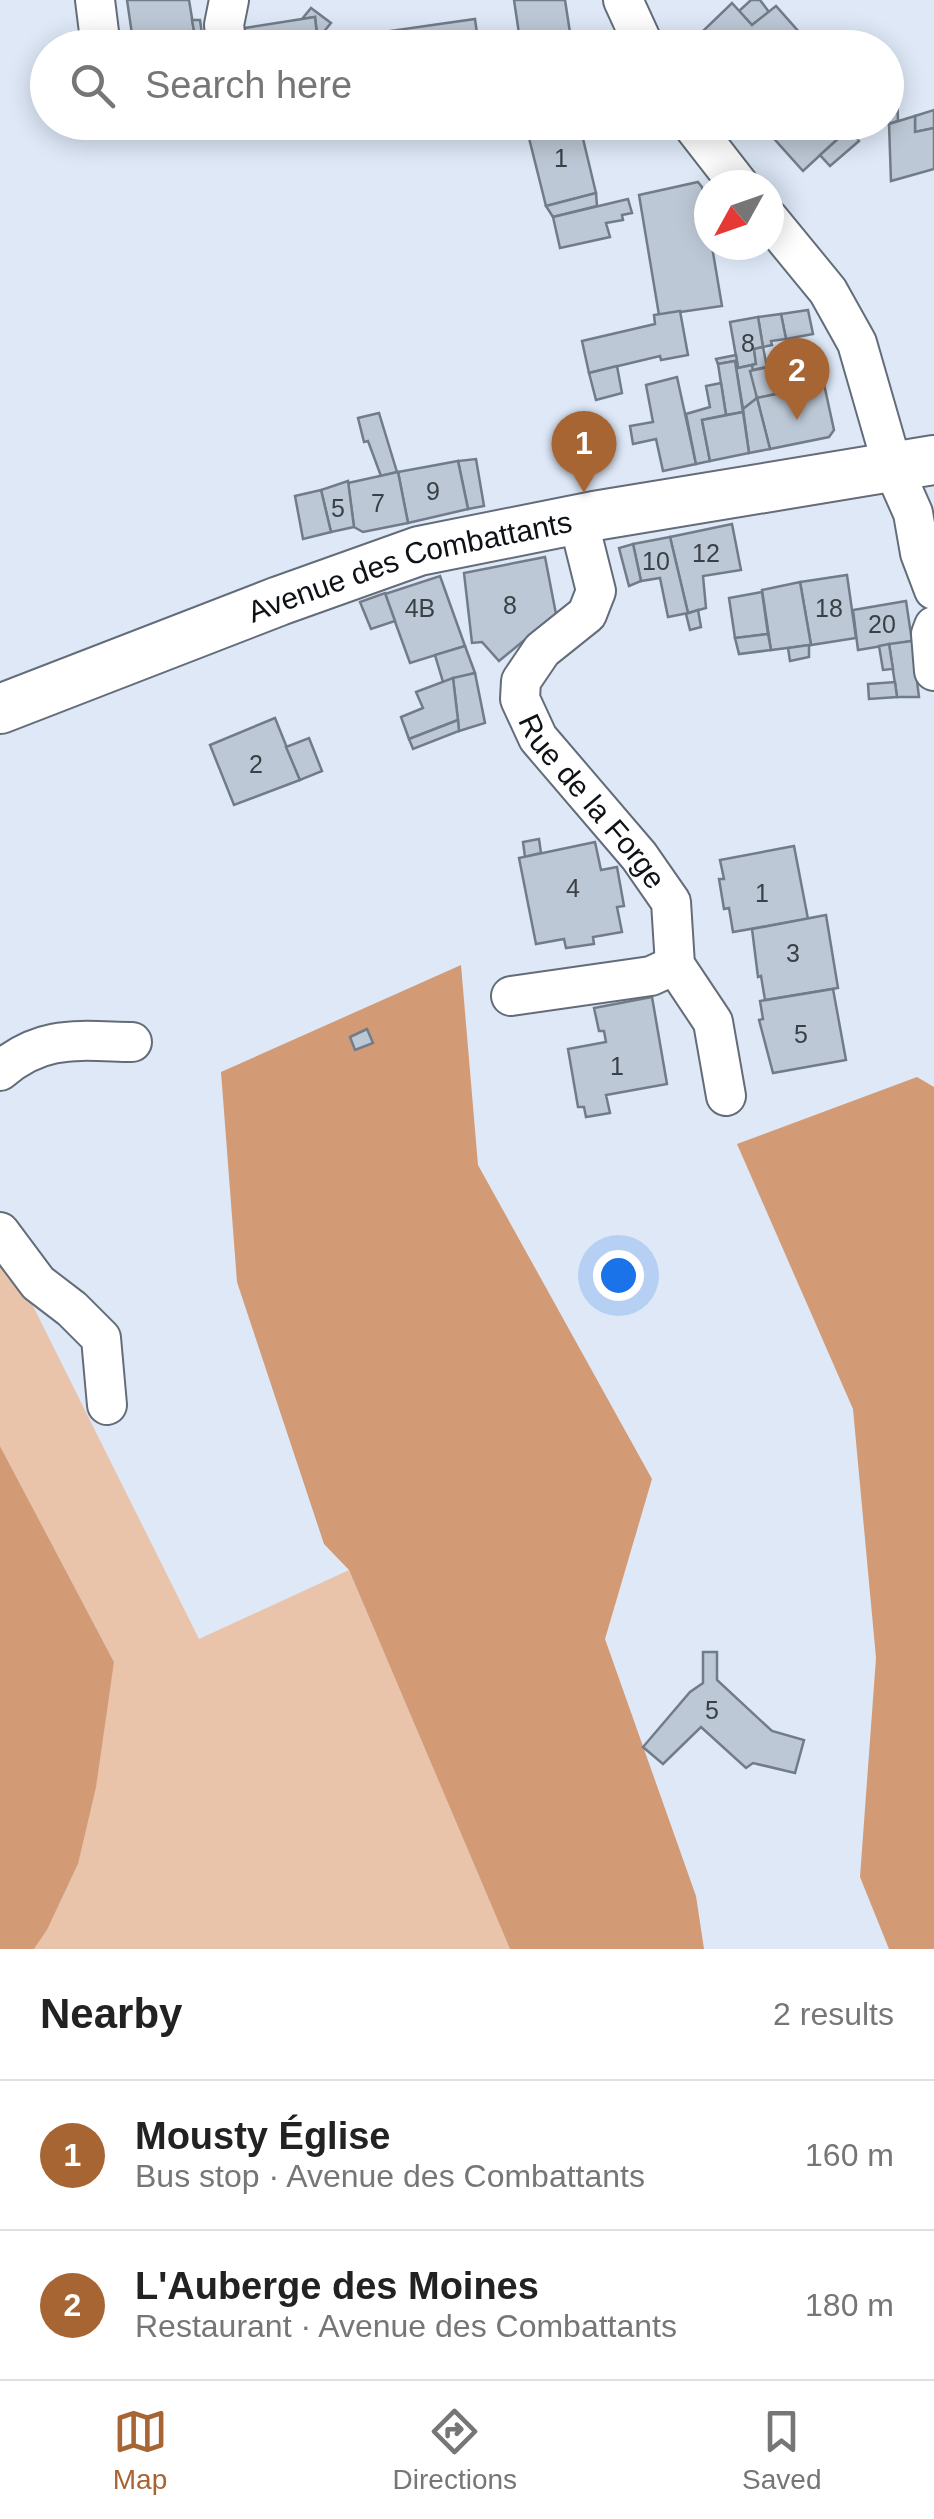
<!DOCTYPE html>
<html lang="en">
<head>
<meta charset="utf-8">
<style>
  body { margin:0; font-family:Helvetica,sans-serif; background:#f6f6f6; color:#222 }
  .compass { position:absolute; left:694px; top:170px; width:90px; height:90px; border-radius:50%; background:#fff; box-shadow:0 5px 25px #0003; rotate:230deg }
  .you { position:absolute; left:618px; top:1275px; width:35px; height:35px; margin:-25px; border:8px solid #fff; border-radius:50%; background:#1a73e8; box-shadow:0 0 0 15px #1a73e833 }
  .badge { display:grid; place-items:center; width:65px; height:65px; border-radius:50%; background:#a86534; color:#fff; font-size:32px; font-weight:700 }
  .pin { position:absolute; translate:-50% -82px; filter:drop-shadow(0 2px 5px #0008) }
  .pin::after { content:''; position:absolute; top:52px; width:35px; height:30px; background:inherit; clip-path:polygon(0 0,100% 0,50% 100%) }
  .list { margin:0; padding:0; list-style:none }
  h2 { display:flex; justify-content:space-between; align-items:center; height:130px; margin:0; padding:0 40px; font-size:42px }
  h2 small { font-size:32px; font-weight:400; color:#767676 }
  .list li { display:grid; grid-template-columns:65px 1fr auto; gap:30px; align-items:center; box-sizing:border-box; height:150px; padding:0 40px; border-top:2px solid #e0e0e0 }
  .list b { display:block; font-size:38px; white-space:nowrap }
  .list p { margin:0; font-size:32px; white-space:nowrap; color:#767676 }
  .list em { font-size:32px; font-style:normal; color:#767676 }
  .icon { flex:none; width:55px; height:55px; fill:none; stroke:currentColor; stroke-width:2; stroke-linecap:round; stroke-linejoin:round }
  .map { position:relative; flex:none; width:934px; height:1949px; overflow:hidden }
  .search { position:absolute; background:#fff; box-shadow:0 5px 25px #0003; left:30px; right:30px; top:30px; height:110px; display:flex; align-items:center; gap:25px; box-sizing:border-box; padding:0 35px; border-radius:55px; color:#767676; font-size:38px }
  .sheet { height:430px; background:#fff }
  nav { display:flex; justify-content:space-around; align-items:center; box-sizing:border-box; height:140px; border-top:2px solid #e0e0e0; background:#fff; font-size:28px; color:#767676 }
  nav a { display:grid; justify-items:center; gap:5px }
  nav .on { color:#a86534 }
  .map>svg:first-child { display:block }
</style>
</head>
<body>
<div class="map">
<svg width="934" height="1949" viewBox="0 0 934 1949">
  <rect width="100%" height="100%" fill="#dee8f7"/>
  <polygon fill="#e9c3aa" points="0,1259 31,1302 199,1639 349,1570 510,1949 34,1949 47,1930 78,1864 114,1662 0,1446"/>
  <g fill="#d29b76">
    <polygon points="461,965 478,1165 652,1479 605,1639 696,1896 704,1949 510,1949 349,1570 324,1544 237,1282 221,1072"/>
    <polygon points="917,1077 934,1087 934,1949 889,1949 860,1877 876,1658 853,1409 737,1144"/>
    <polygon points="0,1446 114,1662 96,1787 78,1864 47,1930 34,1949 0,1949"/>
  </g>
  <g fill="#bdc8d6" stroke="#727c89" stroke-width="2.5">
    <polygon points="127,0 189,0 197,48 134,48"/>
    <polygon points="514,0 565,0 571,39 521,47"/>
    <polygon points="751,0 760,0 769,12 752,25 739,11"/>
    <polygon points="732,3 752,25 776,6 799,32 792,38 800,48 720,48 704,30"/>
    <polygon points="311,8 331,23 321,35 317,35 315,17 302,19"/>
    <polygon points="315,17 317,35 321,34 324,48 236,48 235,41 245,28"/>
    <polygon points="475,19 479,48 392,48 390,31"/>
    <polygon points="192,20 200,20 204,48 197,48"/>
    <polygon points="570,39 571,48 493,48 520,44 521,47"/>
    <polygon points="897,93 898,121 889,124 890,94"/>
    <polygon points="934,110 934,128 915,132 915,116"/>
    <polygon points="915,116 915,132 934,128 934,169 891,181 889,124"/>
    <polygon points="525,122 579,122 596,193 546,206"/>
    <polygon points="759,122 856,122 803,171"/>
    <polygon points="849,129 859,141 830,166 820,155"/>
    <polygon points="698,182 702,187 722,306 659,315 639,195"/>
    <polygon points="596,193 597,206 553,217 546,206"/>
    <polygon points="628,199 632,213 622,215 623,220 606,223 610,237 560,248 553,217"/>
    <polygon points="808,310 813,334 786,339 781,314"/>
    <polygon points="680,311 688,355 661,360 660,356 589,373 582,341 655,324 654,315"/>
    <polygon points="781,314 786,339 771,341 772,345 763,347 758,317"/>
    <polygon points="758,317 763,347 754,349 756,364 738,368 730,322"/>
    <polygon points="763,347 767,367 752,370 752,365 756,364 754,349"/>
    <polygon points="736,355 738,368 752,365 757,398 743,409 735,361 718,364 716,359"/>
    <polygon points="817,356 823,384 803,388 796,361"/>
    <polygon points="735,361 743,412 726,415 718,364"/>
    <polygon points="796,361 803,388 757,398 750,371"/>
    <polygon points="617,366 622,393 596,400 589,373"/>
    <polygon points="677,377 696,464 663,471 656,439 633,444 630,426 653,422 646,385"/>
    <polygon points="721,383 726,415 702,420 710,461 696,464 686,414 710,407 706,386"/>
    <polygon points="824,384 834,430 829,437 770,449 757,398"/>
    <polygon points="757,398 770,449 749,453 743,409"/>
    <polygon points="743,412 749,453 710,461 702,420"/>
    <polygon points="379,413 397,472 381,476 368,441 364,442 358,418"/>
    <polygon points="476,459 484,506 468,509 458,461"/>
    <polygon points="458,461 468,509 408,523 398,472"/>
    <polygon points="398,472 408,523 363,532 354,527 348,483"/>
    <polygon points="348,481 354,527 331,532 321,490"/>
    <polygon points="321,490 331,532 303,539 295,496"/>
    <polygon points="732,524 741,570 703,576 706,608 688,613 670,537"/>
    <polygon points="670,537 688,613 668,617 660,578 641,581 633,544"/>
    <polygon points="633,544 641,581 629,586 619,548"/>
    <polygon points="545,557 556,614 499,661 482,642 472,643 464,573"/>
    <polygon points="847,575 856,638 811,645 800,582"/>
    <polygon points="440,576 465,646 410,663 385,594"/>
    <polygon points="800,582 811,645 771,650 762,590"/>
    <polygon points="762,592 768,634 735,638 729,598"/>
    <polygon points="385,593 395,621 371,629 360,602"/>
    <polygon points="906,601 912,641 858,650 853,610"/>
    <polygon points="698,610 701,627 690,630 686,614"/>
    <polygon points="768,634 771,650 739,654 735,638"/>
    <polygon points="912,641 919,697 897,697 889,644"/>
    <polygon points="889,644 893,669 883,670 879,646"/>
    <polygon points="809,645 809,657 790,661 788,648"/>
    <polygon points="465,646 475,673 443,682 435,655"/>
    <polygon points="475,673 485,723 459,731 453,678"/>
    <polygon points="453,678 458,720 409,739 401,717 423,708 416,692"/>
    <polygon points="868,684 895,682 897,697 869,699"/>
    <polygon points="275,718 300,780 234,805 210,745"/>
    <polygon points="458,720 459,731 413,749 409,739"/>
    <polygon points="309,738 322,771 300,780 286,747"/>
    <polygon points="539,839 541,853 525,857 523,842"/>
    <polygon points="595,842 601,870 617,867 624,906 617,907 622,932 593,937 594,944 566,948 564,939 536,944 519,858"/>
    <polygon points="794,846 808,919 733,932 729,908 724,909 719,879 724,879 720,860"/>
    <polygon points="826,915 838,988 765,1000 761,976 758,977 752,929"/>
    <polygon points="833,989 846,1060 773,1073 759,1020 763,1019 760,1001"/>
    <polygon points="652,997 667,1084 606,1095 610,1113 586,1117 584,1107 578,1107 568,1049 606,1042 604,1031 599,1031 594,1008"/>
    <polygon points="367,1029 373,1043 355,1050 350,1037"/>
    <polygon points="703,1652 717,1652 717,1680 772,1731 804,1740 795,1773 753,1763 746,1768 701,1727 663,1764 643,1747 690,1692 703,1683"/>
  </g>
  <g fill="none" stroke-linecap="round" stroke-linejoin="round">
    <g stroke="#636c79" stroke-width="42">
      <g id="minor">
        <polyline points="95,0 101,48"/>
        <polyline points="623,0 645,48"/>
        <polyline points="227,48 224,25 229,0"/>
        <polyline points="690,122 739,185"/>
        <polyline points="769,219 828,291 857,343 893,468 913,513 920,553 934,590"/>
        <path id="s1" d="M578 519 596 591 587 614 542 650 521 681 520 699 538 738 639 856 671 902 675 965 713 1022 726 1096"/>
        <polyline points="934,626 931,634 934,671"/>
        <polyline points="511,996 651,976 675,965"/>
        <path d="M0 1071C42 1034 79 1041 132 1042"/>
        <polyline points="0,1232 38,1283 72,1309 101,1338 107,1405"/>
      </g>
    </g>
    <g stroke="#636c79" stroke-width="52">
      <g id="major">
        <path id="s2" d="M0 709 279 601 419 551 594 516 934 460"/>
      </g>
    </g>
    <use href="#minor" stroke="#fff" stroke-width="38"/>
    <use href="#major" stroke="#fff" stroke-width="48"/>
  </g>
  <g text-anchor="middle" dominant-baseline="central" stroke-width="8" stroke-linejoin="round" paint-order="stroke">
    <g font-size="25" fill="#3a4047">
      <text x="561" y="158">1</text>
      <text x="748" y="343">8</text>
      <text x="433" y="491">9</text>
      <text x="378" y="503">7</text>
      <text x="338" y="508">5</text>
      <text x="706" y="553">12</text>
      <text x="656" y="561">10</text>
      <text x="510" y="605">8</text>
      <text x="420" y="608">4B</text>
      <text x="829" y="608">18</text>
      <text x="882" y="624">20</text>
      <text x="256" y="764">2</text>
      <text x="573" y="888">4</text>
      <text x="762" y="893">1</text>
      <text x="793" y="953">3</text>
      <text x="801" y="1034">5</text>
      <text x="617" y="1066">1</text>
      <text x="712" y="1710">5</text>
    </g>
    <g font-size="30" fill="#0e1217" stroke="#fff">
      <text stroke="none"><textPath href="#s2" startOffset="435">Avenue des Combattants</textPath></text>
      <text stroke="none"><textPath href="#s1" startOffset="338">Rue de la Forge</textPath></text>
    </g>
  </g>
</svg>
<svg class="compass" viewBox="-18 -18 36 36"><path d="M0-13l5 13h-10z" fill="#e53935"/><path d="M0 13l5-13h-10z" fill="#767676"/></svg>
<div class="you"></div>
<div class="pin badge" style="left:584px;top:493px">1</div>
<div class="pin badge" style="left:797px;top:420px">2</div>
<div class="search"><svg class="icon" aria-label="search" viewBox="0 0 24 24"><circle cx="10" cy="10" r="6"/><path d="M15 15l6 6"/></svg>Search here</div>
</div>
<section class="sheet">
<h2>Nearby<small>2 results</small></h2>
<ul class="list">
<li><span class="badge">1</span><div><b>Mousty Église</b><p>Bus stop · Avenue des Combattants</p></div><em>160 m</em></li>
<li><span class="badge">2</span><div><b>L'Auberge des Moines</b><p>Restaurant · Avenue des Combattants</p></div><em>180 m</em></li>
</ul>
</section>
<nav>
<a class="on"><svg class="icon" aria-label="map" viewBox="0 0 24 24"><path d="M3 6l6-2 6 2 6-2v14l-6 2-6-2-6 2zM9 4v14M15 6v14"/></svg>Map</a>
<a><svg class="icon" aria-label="directions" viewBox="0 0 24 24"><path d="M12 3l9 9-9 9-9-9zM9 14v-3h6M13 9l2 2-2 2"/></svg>Directions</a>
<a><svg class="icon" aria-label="saved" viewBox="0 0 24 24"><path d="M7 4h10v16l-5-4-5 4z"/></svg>Saved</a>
</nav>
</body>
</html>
